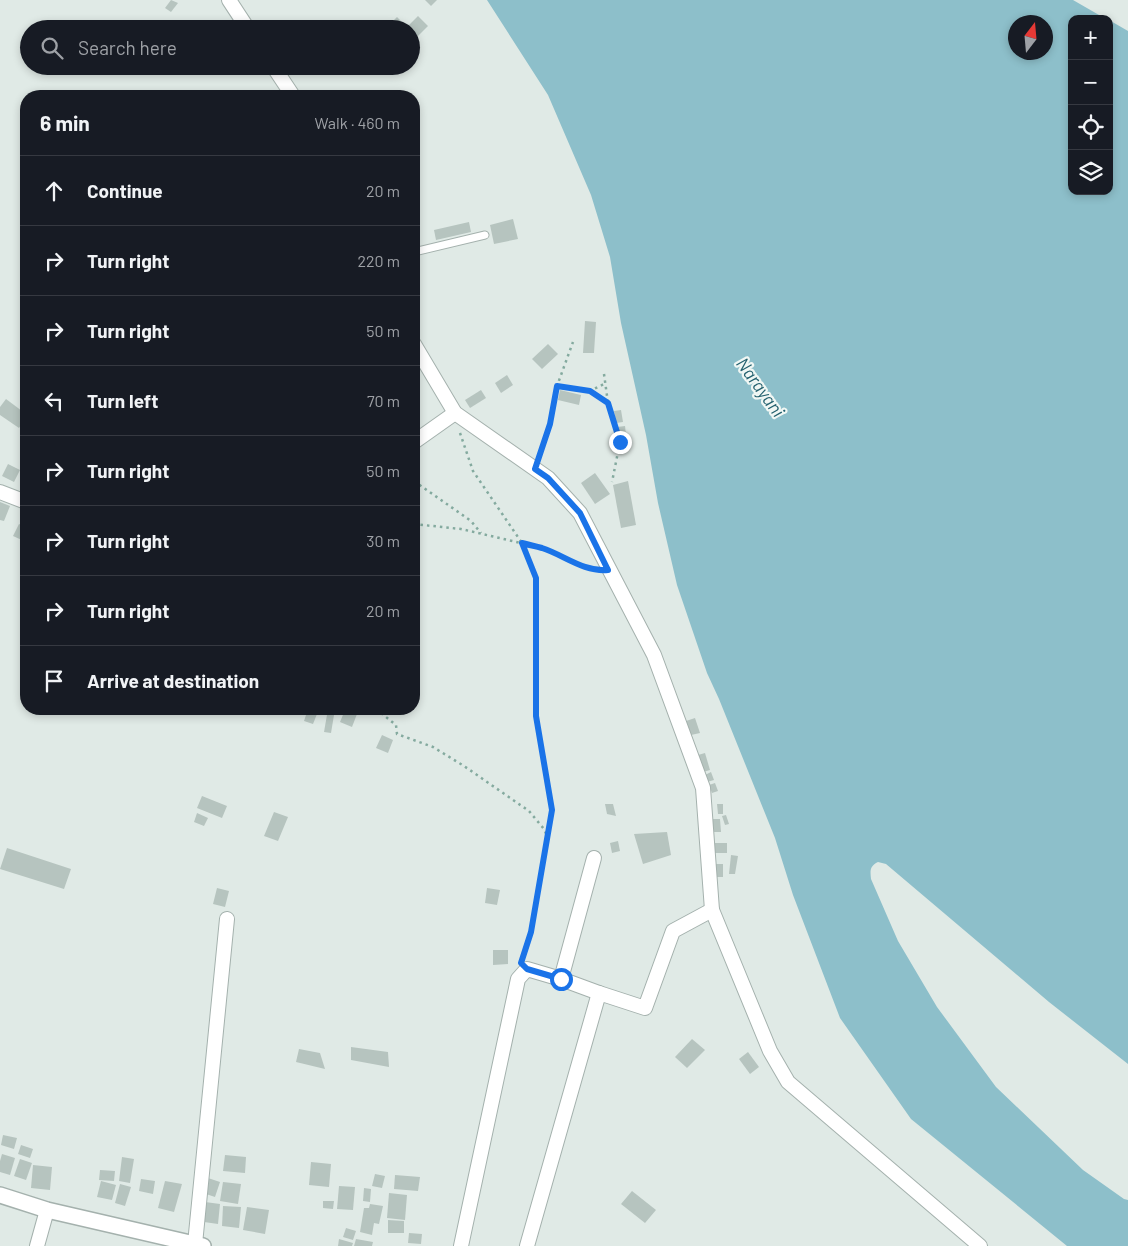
<!DOCTYPE html>
<html lang="en">
<head>
<meta charset="utf-8">
<style>
  body { margin:0; font-family:Barlow,sans-serif; background:#20242c; color:#f1f3f6 }
  .controls { position:absolute; right:15px; top:15px; display:grid; overflow:hidden; border-radius:10px; box-shadow:0 2px 8px #0003 }
  .controls button { width:45px; height:45px; display:grid; place-items:center; padding:0; border:0; border-bottom:1px solid #363941; background:#171b24; color:#f1f3f6; font:25px sans-serif }
  .compass { position:absolute; left:1008px; top:15px; width:45px; height:45px; border-radius:50%; background:#171b24; box-shadow:0 2px 8px #0003; rotate:16deg }
  .stop { position:absolute; width:15px; height:15px; margin:-11px; border:4px solid #1a73e8; border-radius:50%; background:#fff }
  .stop.end { background:#1a73e8; border-color:#fff; box-shadow:0 1px 5px #0008 }
  .list { margin:0; padding:0; list-style:none }
  h2 { display:flex; justify-content:space-between; align-items:center; height:65px; margin:0; padding:0 20px; font-size:21px }
  h2 small { font-size:16px; font-weight:400; color:#9ea1a6 }
  .list li { display:grid; grid-template-columns:32px 1fr auto; gap:15px; align-items:center; box-sizing:border-box; height:70px; padding:0 20px; border-top:1px solid #363941 }
  .list b { display:block; font-size:19px; white-space:nowrap }
  .list em { font-size:16px; font-style:normal; color:#9ea1a6 }
  .icon { flex:none; width:28px; height:28px; fill:none; stroke:currentColor; stroke-width:2; stroke-linecap:round; stroke-linejoin:round }
  .map { position:relative; flex:none; width:1128px; height:1246px; overflow:hidden }
  .search { position:absolute; background:#171b24; box-shadow:0 2px 8px #0003; left:20px; top:20px; width:400px; height:55px; display:flex; align-items:center; gap:12px; box-sizing:border-box; padding:0 18px; border-radius:28px; color:#9ea1a6; font-size:19px }
  .panel { position:absolute; background:#171b24; box-shadow:0 2px 8px #0003; left:20px; top:90px; width:400px; height:625px; border-radius:20px }
  .map>svg:first-child { display:block }
</style>
</head>
<body>
<div class="map">
<svg width="1128" height="1246" viewBox="0 0 1128 1246">
  <rect width="100%" height="100%" fill="#e0eae6"/>
  <path fill="#8dbfca" fill-rule="evenodd" d="M487 0H1073L1106 19H1072V191H1109V20L1128 31V1064L1049 1002 886 864 878 862C870 866 870 870 871 879L898 941 937 1007 996 1087 1083 1170 1124 1199 1128 1200V1246H1067L911 1119 840 1018 793 895 775 838 719 699 707 673 677 585 658 503 646 435 621 323 610 257 591 195 548 95ZM1016 22H1046V52H1016Z"/>
  <g fill="#b6c4bf">
    <polygon points="171,0 178,3 171,12 165,8"/>
    <polygon points="425,0 437,0 431,6"/>
    <polygon points="418,16 428,26 411,43 411,29 405,29"/>
    <polygon points="397,17 403,23 397,29 395,29 390,24"/>
    <polygon points="513,219 518,239 494,244 490,225"/>
    <polygon points="469,222 471,232 436,240 434,230"/>
    <polygon points="585,321 596,322 594,353 583,353"/>
    <polygon points="548,344 558,354 542,369 532,359"/>
    <polygon points="507,375 513,385 501,393 495,383"/>
    <polygon points="481,390 486,398 470,408 465,400"/>
    <polygon points="560,390 581,395 579,405 558,400"/>
    <polygon points="6,399 26,414 26,418 19,428 0,415 0,407"/>
    <polygon points="621,410 623,422 616,423 614,411"/>
    <polygon points="625,426 626,435 619,436 617,427"/>
    <polygon points="628,439 630,448 623,449 621,440"/>
    <polygon points="8,464 20,470 14,482 2,476"/>
    <polygon points="595,473 610,494 595,504 581,483"/>
    <polygon points="628,481 636,525 621,528 613,485"/>
    <polygon points="0,502 10,506 4,521 0,520"/>
    <polygon points="19,524 26,527 26,534 24,541 13,536"/>
    <polygon points="87,709 113,709 112,715"/>
    <polygon points="308,709 319,709 313,724 304,721"/>
    <polygon points="328,709 335,709 331,733 324,732"/>
    <polygon points="345,710 357,714 352,727 340,722"/>
    <polygon points="695,718 700,733 691,735 686,721"/>
    <polygon points="382,735 393,740 388,753 376,748"/>
    <polygon points="705,753 710,770 703,772 698,755"/>
    <polygon points="711,772 714,780 707,782 705,775"/>
    <polygon points="715,783 718,791 712,793 709,785"/>
    <polygon points="202,796 227,806 222,818 197,808"/>
    <polygon points="605,804 613,804 616,816 607,814"/>
    <polygon points="717,804 723,804 723,814 718,814"/>
    <polygon points="274,812 288,817 278,841 264,836"/>
    <polygon points="197,813 208,818 204,826 194,822"/>
    <polygon points="726,815 729,824 725,825 722,816"/>
    <polygon points="712,819 720,819 721,832 713,832"/>
    <polygon points="667,832 671,855 643,864 634,834"/>
    <polygon points="618,841 620,851 612,853 610,843"/>
    <rect x="714" y="843" width="13" height="10"/>
    <polygon points="7,848 71,869 64,889 0,869"/>
    <polygon points="731,855 738,856 735,874 729,874"/>
    <rect x="716" y="864" width="7" height="13"/>
    <polygon points="217,888 229,891 225,907 213,904"/>
    <polygon points="487,888 500,890 497,905 485,903"/>
    <polygon points="493,950 508,950 508,964 493,965"/>
    <polygon points="692,1039 705,1050 687,1068 675,1057"/>
    <polygon points="351,1047 388,1052 389,1067 351,1060"/>
    <polygon points="299,1049 320,1053 325,1069 296,1062"/>
    <polygon points="748,1052 759,1067 750,1074 739,1059"/>
    <polygon points="3,1135 17,1138 14,1149 1,1145"/>
    <polygon points="21,1145 33,1149 30,1158 18,1154"/>
    <polygon points="2,1154 15,1158 10,1175 0,1172 0,1161"/>
    <polygon points="225,1155 246,1157 245,1173 223,1171"/>
    <polygon points="122,1157 134,1159 130,1183 119,1181"/>
    <polygon points="20,1159 32,1163 26,1180 14,1176"/>
    <polygon points="311,1162 331,1164 329,1187 309,1185"/>
    <polygon points="33,1165 52,1167 50,1190 31,1188"/>
    <polygon points="100,1170 115,1171 114,1181 99,1180"/>
    <polygon points="375,1174 385,1176 382,1188 372,1186"/>
    <polygon points="395,1175 420,1177 418,1191 394,1189"/>
    <polygon points="208,1178 220,1182 215,1197 203,1193"/>
    <polygon points="141,1179 155,1181 153,1194 139,1191"/>
    <polygon points="101,1181 116,1185 112,1200 97,1197"/>
    <polygon points="165,1181 182,1184 174,1212 158,1208"/>
    <polygon points="223,1182 241,1184 238,1204 220,1201"/>
    <polygon points="120,1184 131,1187 125,1206 115,1203"/>
    <polygon points="339,1186 355,1187 353,1210 337,1209"/>
    <polygon points="364,1188 371,1189 370,1202 363,1201"/>
    <polygon points="632,1191 656,1210 645,1223 621,1204"/>
    <polygon points="389,1193 407,1195 405,1220 387,1218"/>
    <polygon points="323,1201 334,1201 333,1209 323,1208"/>
    <polygon points="205,1202 220,1204 218,1224 204,1222"/>
    <polygon points="370,1204 383,1206 379,1224 374,1223 372,1235 360,1232 364,1208 369,1208"/>
    <polygon points="223,1206 241,1207 239,1228 222,1226"/>
    <polygon points="247,1207 269,1210 265,1234 243,1230"/>
    <polygon points="388,1220 404,1221 404,1233 388,1233"/>
    <polygon points="346,1228 356,1231 353,1240 343,1237"/>
    <polygon points="409,1233 422,1234 421,1244 408,1243"/>
    <polygon points="339,1239 353,1243 352,1246 338,1246"/>
    <polygon points="356,1239 373,1242 372,1246 354,1246"/>
  </g>
  <g fill="none" stroke-linecap="round" stroke-linejoin="round">
    <g stroke="#a4b1ad" stroke-width="9">
      <polyline id="service" points="414,252 485,235"/>
    </g>
    <g stroke="#a4b1ad" stroke-width="16">
      <g id="minor">
        <polyline points="229,0 248,29"/>
        <polyline points="273,66 293,96"/>
        <polyline points="414,344 455,413 548,478 580,513 654,655 703,788 712,910 770,1051 788,1082 980,1246"/>
        <polyline points="414,442 455,413"/>
        <polyline points="0,492 26,502"/>
        <polyline points="594,858 561,979 599,993"/>
        <polyline points="195,1244 227,919"/>
        <polyline points="37,1246 47,1210"/>
        <polyline points="461,1246 518,979 527,969 561,979"/>
        <polyline points="527,1246 599,993 645,1008 673,931 712,910"/>
      </g>
    </g>
    <g stroke="#a4b1ad" stroke-width="18">
      <polyline id="tertiary" points="0,1195 47,1210 203,1246"/>
    </g>
    <g stroke="#84aa9f" stroke-width="2.5" stroke-dasharray="2.5 4" stroke-linecap="butt">
      <polyline points="604,374 608,403 620,442 612,482"/>
      <polyline points="557,386 590,391 604,384"/>
      <polyline points="590,391 608,402"/>
      <polyline points="460,433 473,471 522,543 536,578 536,716 552,810 547,836"/>
      <polyline points="539,456 550,424 557,386 573,342"/>
      <polyline points="414,481 471,521 481,533"/>
      <polyline points="414,524 461,529 542,548 582,566 595,569"/>
      <polyline points="376,709 396,725 397,734 433,747 464,766 529,811 544,829 547,836 531,932 523,957"/>
    </g>
    <use href="#service" stroke="#fff" stroke-width="7"/>
    <use href="#minor" stroke="#fff" stroke-width="14"/>
    <use href="#tertiary" stroke="#fff" stroke-width="15"/>
  </g>
  <g fill="none" stroke-linecap="round" stroke-linejoin="round">
    <path stroke="#1a73e8" stroke-width="6" d="M561 979 527 969 521 963 531 932 552 810 536 716V578L522 543C529 545 535 546 542 548 564 555 583 572 608 570L580 513 548 478 535 469 550 424 557 386 590 391 608 403 620 442"/>
  </g>
  <g text-anchor="middle" dominant-baseline="central" stroke-width="4.5" stroke-linejoin="round" paint-order="stroke">
    <g font-size="18" font-style="italic" fill="#23606e" stroke="#f0f7f4">
      <text transform="translate(761 387) rotate(54)">Narayani</text>
    </g>
  </g>
</svg>
<div class="controls">
<button>+</button>
<button>−</button>
<button><svg class="icon" aria-label="locate" viewBox="0 0 24 24"><circle cx="12" cy="12" r="6"/><path d="M12 2v4M12 18v4M2 12h4M18 12h4"/></svg></button>
<button><svg class="icon" aria-label="layers" viewBox="0 0 24 24"><path d="M12 4l9 5-9 5-9-5zM3 14l9 5 9-5"/></svg></button>
</div>
<svg class="compass" viewBox="-18 -18 36 36"><path d="M0-13l5 13h-10z" fill="#e53935"/><path d="M0 13l5-13h-10z" fill="#9ea1a6"/></svg>
<div class="stop" style="left:561px;top:979px"></div>
<div class="stop end" style="left:620px;top:442px"></div>
<div class="search"><svg class="icon" aria-label="search" viewBox="0 0 24 24"><circle cx="10" cy="10" r="6"/><path d="M15 15l6 6"/></svg>Search here</div>
<section class="panel">
<h2>6 min<small>Walk · 460 m</small></h2>
<ul class="list">
<li><svg class="icon" aria-label="ahead" viewBox="0 0 24 24"><path d="M12 20V5M6 11l6-6 6 6"/></svg><div><b>Continue</b></div><em>20 m</em></li>
<li><svg class="icon" aria-label="right" viewBox="0 0 24 24"><path d="M7 20v-9h11M14 6l5 5-5 5"/></svg><div><b>Turn right</b></div><em>220 m</em></li>
<li><svg class="icon" aria-label="right" viewBox="0 0 24 24"><path d="M7 20v-9h11M14 6l5 5-5 5"/></svg><div><b>Turn right</b></div><em>50 m</em></li>
<li><svg class="icon" aria-label="left" viewBox="0 0 24 24"><path d="M17 20v-9H6M10 6l-5 5 5 5"/></svg><div><b>Turn left</b></div><em>70 m</em></li>
<li><svg class="icon" aria-label="right" viewBox="0 0 24 24"><path d="M7 20v-9h11M14 6l5 5-5 5"/></svg><div><b>Turn right</b></div><em>50 m</em></li>
<li><svg class="icon" aria-label="right" viewBox="0 0 24 24"><path d="M7 20v-9h11M14 6l5 5-5 5"/></svg><div><b>Turn right</b></div><em>30 m</em></li>
<li><svg class="icon" aria-label="right" viewBox="0 0 24 24"><path d="M7 20v-9h11M14 6l5 5-5 5"/></svg><div><b>Turn right</b></div><em>20 m</em></li>
<li><svg class="icon" aria-label="arrive" viewBox="0 0 24 24"><path d="M6 21V4h12l-3 4 3 4H6"/></svg><div><b>Arrive at destination</b></div></li>
</ul>
</section>
</div>
</body>
</html>
